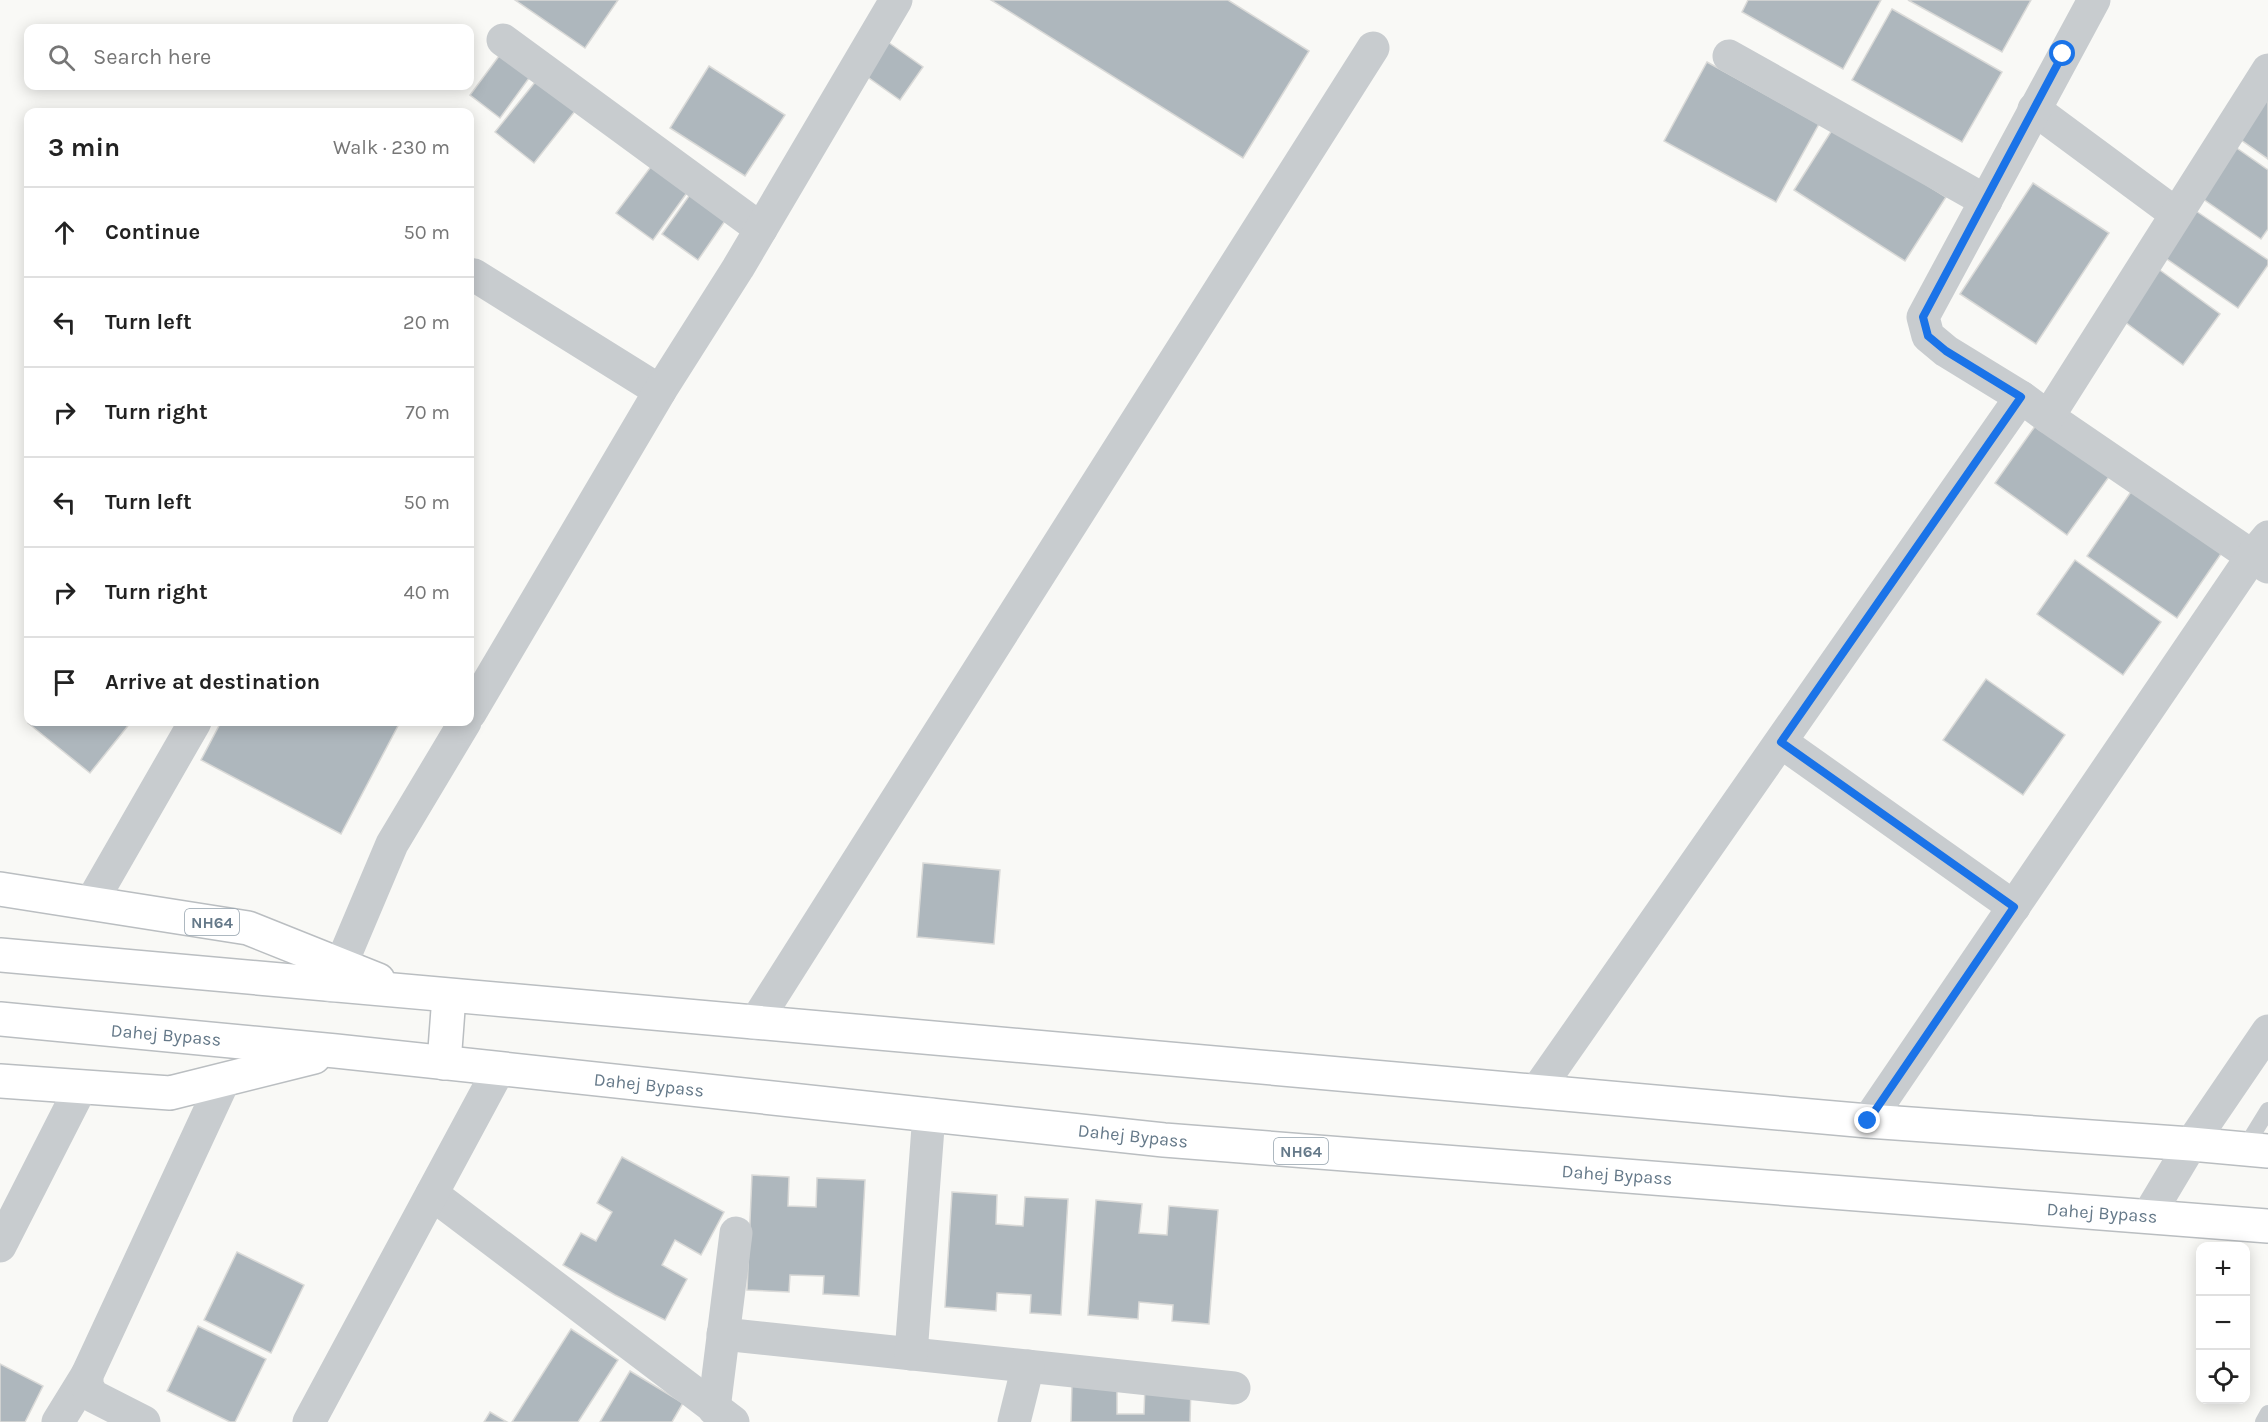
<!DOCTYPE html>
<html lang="en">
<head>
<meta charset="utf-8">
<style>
  body { margin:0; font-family:Karla,sans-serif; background:#f2f2f2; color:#222 }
  .controls { position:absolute; right:18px; bottom:18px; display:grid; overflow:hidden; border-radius:12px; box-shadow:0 3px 15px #0003 }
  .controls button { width:54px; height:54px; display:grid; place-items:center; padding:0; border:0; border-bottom:2px solid #e0e0e0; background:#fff; color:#222; font:30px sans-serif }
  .stop { position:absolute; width:18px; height:18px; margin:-14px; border:4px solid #1a73e8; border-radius:50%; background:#fff }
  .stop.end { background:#1a73e8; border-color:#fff; box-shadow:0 2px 6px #0008 }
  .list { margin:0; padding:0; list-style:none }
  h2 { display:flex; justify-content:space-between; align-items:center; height:78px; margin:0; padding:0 24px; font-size:26px }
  h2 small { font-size:20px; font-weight:400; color:#767676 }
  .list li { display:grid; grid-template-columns:39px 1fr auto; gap:18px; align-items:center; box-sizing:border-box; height:90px; padding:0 24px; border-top:2px solid #e0e0e0 }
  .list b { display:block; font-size:22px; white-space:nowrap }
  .list em { font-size:20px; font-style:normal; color:#767676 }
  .icon { flex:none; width:33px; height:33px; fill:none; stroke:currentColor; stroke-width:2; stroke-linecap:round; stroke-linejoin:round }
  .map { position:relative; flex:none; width:2268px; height:1422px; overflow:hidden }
  .search { position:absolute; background:#fff; box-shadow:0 3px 15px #0003; left:24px; top:24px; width:450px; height:66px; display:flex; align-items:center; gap:15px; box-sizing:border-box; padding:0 21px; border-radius:12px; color:#767676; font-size:22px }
  .panel { position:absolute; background:#fff; box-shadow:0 3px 15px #0003; left:24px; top:108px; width:450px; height:618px; border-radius:12px }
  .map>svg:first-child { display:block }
</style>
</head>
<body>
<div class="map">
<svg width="2268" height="1422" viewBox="0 0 2268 1422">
  <rect width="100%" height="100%" fill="#f9f9f6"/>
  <g fill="#aeb7bd" stroke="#dadad8" stroke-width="1.5">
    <polygon points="515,0 618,0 585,48"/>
    <polygon points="991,0 1228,0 1309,51 1243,158"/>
    <polygon points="1748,0 1881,0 1843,69 1742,12"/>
    <polygon points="1908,0 2031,0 2002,52"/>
    <polygon points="1892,9 2002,72 1962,142 1852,80"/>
    <polygon points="885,40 923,67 900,100 862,73"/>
    <polygon points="502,52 532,74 500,118 470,95"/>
    <polygon points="1707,62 1819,124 1776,202 1664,141"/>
    <polygon points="709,66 785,115 745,176 670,128"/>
    <polygon points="540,76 579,106 534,163 495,132"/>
    <polygon points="2268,87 2268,159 2234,135"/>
    <polygon points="1834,127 1946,197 1905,261 1794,190"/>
    <polygon points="2228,142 2268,170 2268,229 2261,239 2193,192"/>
    <polygon points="659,156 694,183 653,240 616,213"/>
    <polygon points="2033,183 2109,233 2036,344 1960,294"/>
    <polygon points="694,189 729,215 698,260 662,234"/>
    <polygon points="2196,211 2268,260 2268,265 2238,308 2164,257"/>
    <polygon points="2157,268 2220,314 2183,365 2121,319"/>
    <polygon points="2043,415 2116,467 2067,535 1995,483"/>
    <polygon points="2135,486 2225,548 2177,618 2087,556"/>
    <polygon points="2075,560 2161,622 2123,675 2037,614"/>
    <polygon points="1986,679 2065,735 2023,795 1943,740"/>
    <polygon points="29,722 131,722 90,773 28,723"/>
    <polygon points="221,722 400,722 341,834 201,760"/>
    <polygon points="923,863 1000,870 994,944 917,937"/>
    <polygon points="622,1157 724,1212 701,1255 675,1240 662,1265 687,1279 665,1320 615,1295 563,1265 581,1233 596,1241 612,1212 597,1203"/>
    <polygon points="752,1175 789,1177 788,1206 816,1207 817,1178 865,1180 859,1296 823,1294 824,1276 790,1275 789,1292 747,1290"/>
    <polygon points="952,1192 997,1195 996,1224 1023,1226 1025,1197 1068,1199 1061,1315 1030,1313 1031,1295 997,1293 996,1311 945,1307"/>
    <polygon points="1096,1200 1142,1204 1139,1233 1167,1235 1169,1206 1218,1210 1209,1324 1172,1321 1173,1305 1139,1302 1138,1319 1088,1315"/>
    <polygon points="237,1252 304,1285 271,1353 204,1320"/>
    <polygon points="198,1326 266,1359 235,1422 230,1422 167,1391"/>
    <polygon points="571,1329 618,1360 578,1422 512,1422"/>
    <polygon points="0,1364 43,1386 25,1422 0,1422"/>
    <polygon points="630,1371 683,1403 672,1422 600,1422"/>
    <polygon points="1072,1383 1117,1385 1117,1414 1144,1414 1145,1385 1191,1386 1190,1422 1071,1422"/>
    <polygon points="490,1412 507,1422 484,1422"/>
  </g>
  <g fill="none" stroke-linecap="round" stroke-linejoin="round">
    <g stroke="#babec1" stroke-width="36">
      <g id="trunk">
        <polyline points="0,889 248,928 378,980"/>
        <polyline points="0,955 1868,1121 2191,1144 2268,1151"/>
        <polyline points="0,1019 336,1051 1164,1140 2268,1226"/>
        <polyline points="444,1063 449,996"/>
        <polyline points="0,1081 170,1093 314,1057"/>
      </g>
    </g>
    <g stroke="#c8cccf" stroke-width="16">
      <polyline points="2244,1149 2268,1110"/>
      <polyline points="2263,1422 2268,1413"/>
    </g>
    <g stroke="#c8cccf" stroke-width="33">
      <polyline points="503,40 761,229"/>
      <polyline points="1729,56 1986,201"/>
      <polyline points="2034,109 2176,214"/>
      <polyline points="470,277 474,275 660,391"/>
      <polyline points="2021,397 1946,351 1928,336 1923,317 2094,0"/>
      <polyline points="2048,417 2268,567"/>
      <polyline points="470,713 660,391 738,268 896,0"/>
      <polyline points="1781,742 2014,907"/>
      <polyline points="91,903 195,722"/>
      <polyline points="332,986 392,844 465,722"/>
      <polyline points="755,1023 1373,48"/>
      <polyline points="1536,1092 2021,397 2048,417 2268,70"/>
      <polyline points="1868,1121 2253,555 2268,537"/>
      <polyline points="432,1194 733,1422"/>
      <polyline points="2148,1216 2191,1144 2268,1031"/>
      <polyline points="0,1246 81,1087"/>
      <polyline points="723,1334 1234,1388"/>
      <polyline points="911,1354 929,1114"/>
      <polyline points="714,1409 736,1233"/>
      <polyline points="58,1422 87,1375"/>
      <polyline points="144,1422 93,1396 87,1386 87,1375 224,1080"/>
      <polyline points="309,1422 499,1069"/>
      <polyline points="1014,1422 1028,1366"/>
    </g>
    <use href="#trunk" stroke="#fff" stroke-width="33"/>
  </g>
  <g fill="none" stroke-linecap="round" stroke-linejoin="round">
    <polyline stroke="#1a73e8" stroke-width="8" points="1868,1121 2014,907 1781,742 2021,397 1946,351 1928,336 1923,317 2063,54"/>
  </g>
  <g text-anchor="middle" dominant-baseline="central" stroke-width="6" stroke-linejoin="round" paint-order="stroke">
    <g fill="#fff" stroke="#93a1ac" stroke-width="1.5">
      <rect x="185" y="909" width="54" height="26" rx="4.5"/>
      <rect x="1274" y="1138" width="54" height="26" rx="4.5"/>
    </g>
    <g font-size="16" font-weight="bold" fill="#657989">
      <text x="212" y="922">NH64</text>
      <text x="1301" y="1151">NH64</text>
    </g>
    <g font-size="18" fill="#657989" stroke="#fff">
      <text transform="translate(166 1035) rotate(5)">Dahej Bypass</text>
      <text transform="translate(649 1085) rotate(6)">Dahej Bypass</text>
      <text transform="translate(1133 1136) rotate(6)">Dahej Bypass</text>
      <text transform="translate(1617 1175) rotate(4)">Dahej Bypass</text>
      <text transform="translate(2102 1213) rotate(4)">Dahej Bypass</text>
    </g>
  </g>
</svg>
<div class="controls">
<button>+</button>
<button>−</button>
<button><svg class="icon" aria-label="locate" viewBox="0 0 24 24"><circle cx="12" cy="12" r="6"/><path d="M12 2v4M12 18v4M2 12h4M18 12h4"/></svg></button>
</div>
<div class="stop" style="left:2063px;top:54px"></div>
<div class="stop end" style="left:1868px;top:1121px"></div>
<div class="search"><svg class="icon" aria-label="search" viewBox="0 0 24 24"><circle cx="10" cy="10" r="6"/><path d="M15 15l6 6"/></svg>Search here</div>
<section class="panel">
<h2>3 min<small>Walk · 230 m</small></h2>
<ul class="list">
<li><svg class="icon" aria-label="ahead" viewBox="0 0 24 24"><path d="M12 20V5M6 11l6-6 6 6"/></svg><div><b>Continue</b></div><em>50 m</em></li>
<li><svg class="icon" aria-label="left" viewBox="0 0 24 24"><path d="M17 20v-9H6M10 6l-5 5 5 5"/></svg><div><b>Turn left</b></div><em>20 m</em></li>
<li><svg class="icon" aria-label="right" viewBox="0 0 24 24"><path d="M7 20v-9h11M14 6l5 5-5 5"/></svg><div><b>Turn right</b></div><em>70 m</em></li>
<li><svg class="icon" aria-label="left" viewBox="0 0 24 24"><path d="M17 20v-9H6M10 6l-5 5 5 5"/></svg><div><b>Turn left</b></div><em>50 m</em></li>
<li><svg class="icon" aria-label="right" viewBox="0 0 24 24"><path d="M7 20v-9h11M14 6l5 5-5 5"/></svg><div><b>Turn right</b></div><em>40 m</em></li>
<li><svg class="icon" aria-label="arrive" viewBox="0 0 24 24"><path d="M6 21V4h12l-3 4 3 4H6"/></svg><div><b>Arrive at destination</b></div></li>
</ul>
</section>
</div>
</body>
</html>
